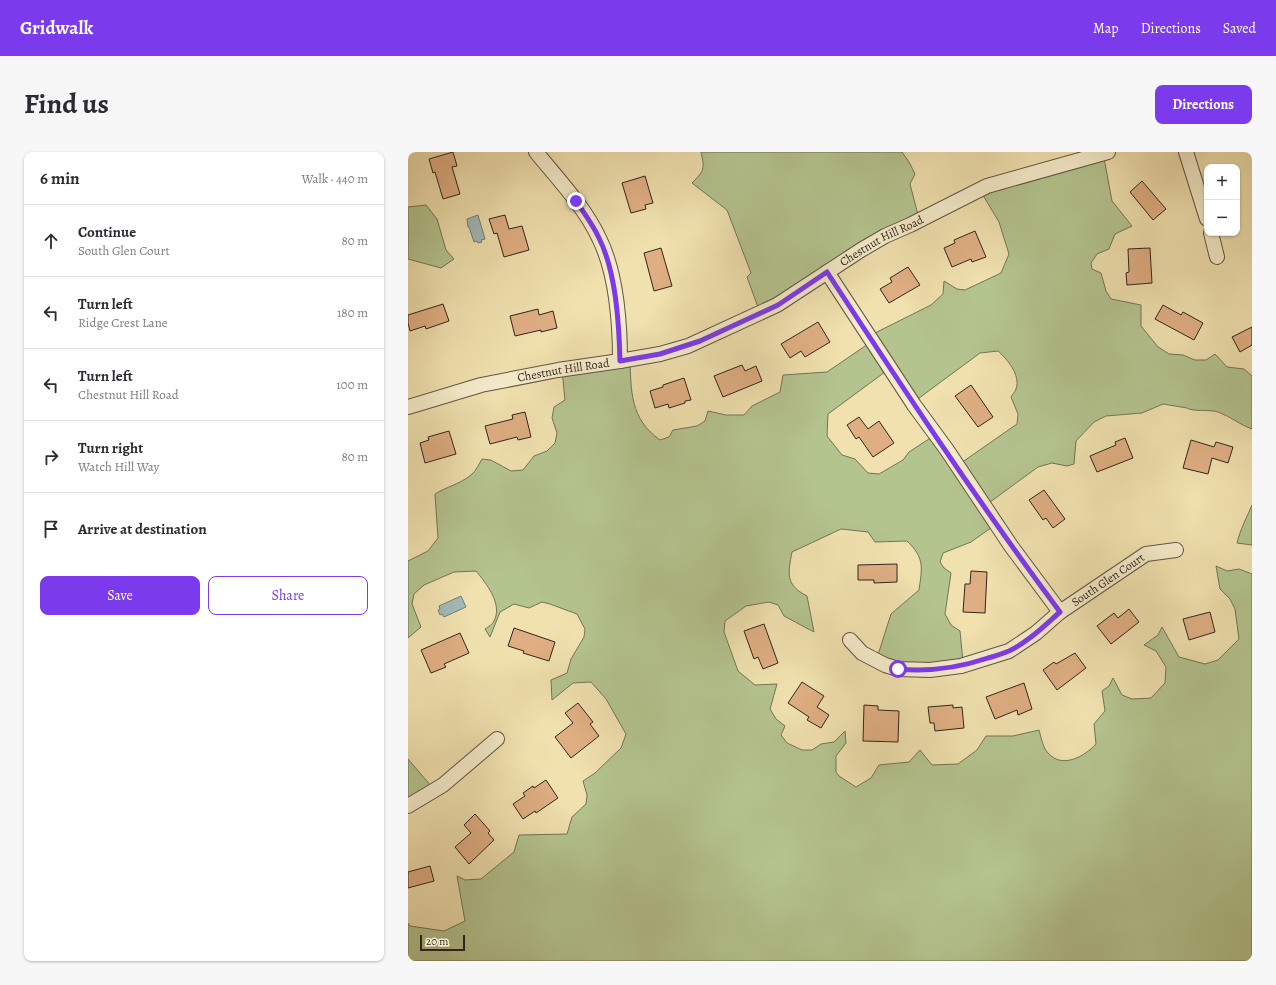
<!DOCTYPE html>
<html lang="en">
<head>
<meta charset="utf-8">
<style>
  body { margin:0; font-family:Alegreya,serif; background:#f7f7f7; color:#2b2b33 }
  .controls { position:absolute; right:12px; top:12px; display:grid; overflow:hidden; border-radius:8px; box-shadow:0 1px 3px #0004 }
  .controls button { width:36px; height:36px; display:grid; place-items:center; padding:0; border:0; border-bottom:1px solid #e1e1e2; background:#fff; color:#2b2b33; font:20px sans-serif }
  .scale { position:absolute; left:12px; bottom:10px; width:45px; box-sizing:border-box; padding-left:4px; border:2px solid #32251d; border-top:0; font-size:11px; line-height:14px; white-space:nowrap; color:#32251d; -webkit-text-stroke:3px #f5eccb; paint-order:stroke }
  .stop { position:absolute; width:12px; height:12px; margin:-9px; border:3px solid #7c3aed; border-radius:50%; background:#fff }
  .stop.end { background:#7c3aed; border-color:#fff; box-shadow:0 1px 4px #0008 }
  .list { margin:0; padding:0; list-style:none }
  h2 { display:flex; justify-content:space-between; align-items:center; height:52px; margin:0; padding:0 16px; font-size:17px }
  h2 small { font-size:13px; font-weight:400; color:#7c7c81 }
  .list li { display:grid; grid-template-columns:26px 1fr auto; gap:12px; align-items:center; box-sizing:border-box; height:72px; padding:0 16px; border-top:1px solid #e1e1e2 }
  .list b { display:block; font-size:15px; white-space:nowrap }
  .list p { margin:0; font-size:13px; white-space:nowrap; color:#7c7c81 }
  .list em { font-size:13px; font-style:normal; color:#7c7c81 }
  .actions { display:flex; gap:8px; padding:12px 16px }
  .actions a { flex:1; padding:9px 0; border:1px solid #7c3aed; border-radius:8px; text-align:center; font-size:14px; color:#7c3aed }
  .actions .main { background:#7c3aed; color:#fff }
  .icon { flex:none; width:22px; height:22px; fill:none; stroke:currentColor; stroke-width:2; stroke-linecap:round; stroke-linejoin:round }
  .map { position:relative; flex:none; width:844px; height:809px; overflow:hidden; border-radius:8px }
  header { display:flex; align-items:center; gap:24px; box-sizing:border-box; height:56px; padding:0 20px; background:#7c3aed; color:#fff }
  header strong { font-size:19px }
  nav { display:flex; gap:22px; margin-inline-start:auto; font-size:14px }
  .intro { display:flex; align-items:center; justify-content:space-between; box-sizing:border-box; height:96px; padding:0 24px }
  h1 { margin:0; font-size:28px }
  .button { padding:10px 18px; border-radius:8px; background:#7c3aed; color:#fff; font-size:14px; font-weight:700 }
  main { display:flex; gap:24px; padding:0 24px }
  aside { flex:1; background:#fff; border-radius:8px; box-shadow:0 1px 3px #0004 }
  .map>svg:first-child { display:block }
</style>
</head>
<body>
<header>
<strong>Gridwalk</strong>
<nav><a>Map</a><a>Directions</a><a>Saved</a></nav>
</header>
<div class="intro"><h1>Find us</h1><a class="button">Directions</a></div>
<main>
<aside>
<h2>6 min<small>Walk · 440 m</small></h2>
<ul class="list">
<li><svg class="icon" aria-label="ahead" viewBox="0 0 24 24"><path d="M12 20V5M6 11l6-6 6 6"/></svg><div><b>Continue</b><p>South Glen Court</p></div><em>80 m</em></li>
<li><svg class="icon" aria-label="left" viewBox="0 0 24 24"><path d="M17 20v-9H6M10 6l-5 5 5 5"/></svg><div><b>Turn left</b><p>Ridge Crest Lane</p></div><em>180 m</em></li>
<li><svg class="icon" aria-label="left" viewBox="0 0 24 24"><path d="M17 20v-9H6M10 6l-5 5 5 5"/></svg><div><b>Turn left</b><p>Chestnut Hill Road</p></div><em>100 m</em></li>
<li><svg class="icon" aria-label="right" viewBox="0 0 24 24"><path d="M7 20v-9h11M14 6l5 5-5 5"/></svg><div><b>Turn right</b><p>Watch Hill Way</p></div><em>80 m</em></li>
<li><svg class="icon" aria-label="arrive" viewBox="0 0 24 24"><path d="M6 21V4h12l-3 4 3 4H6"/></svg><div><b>Arrive at destination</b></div></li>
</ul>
<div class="actions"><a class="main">Save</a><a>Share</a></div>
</aside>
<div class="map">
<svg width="844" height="809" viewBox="0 0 844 809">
  <rect width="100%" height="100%" fill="#f0e1af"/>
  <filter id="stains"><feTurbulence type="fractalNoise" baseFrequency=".005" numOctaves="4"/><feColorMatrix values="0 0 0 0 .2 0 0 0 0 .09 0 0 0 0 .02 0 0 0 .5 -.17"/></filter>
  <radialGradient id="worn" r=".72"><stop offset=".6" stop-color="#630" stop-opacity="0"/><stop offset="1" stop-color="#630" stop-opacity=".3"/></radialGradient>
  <g fill="#b4c48f" stroke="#737456" fill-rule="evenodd">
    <path d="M293 0H494L501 10 507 22 502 32 510 63 351 158 339 125 343 121 319 58 284 31C296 19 297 17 293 0Z"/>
    <path d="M696 6 704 49 724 74 707 82 701 97 689 102 683 111 684 117 693 121 698 139 703 147 733 153V174L750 195 761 202 775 203 787 208H798L807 202 819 215 836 217 844 224V277C832 273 822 264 810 260 801 257 785 260 779 256L755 252 734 261 698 264 686 270 668 289 666 312 659 314 644 311 630 315 578 353 587 373 563 390 535 401 532 410 536 416 543 421 537 462 543 473 552 479 555 510 507 516 469 506 483 462 511 438C514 416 517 406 499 389L467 390 460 380 433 377 384 400C380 421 377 433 399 444L406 480 376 464 370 453 361 450 338 454 317 469 316 480 330 519 347 533 369 532 362 557 368 567 377 574 373 583 379 591 394 598H404L413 592 426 590 437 579 438 591 428 604V620L431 624 448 635 463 626 471 613 501 610 512 598 524 613 550 612 569 598 578 584H605L631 578C633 585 635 596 640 601 654 617 676 605 688 592L686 572 697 559 694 539 701 534 705 526 714 543 724 547 743 546 757 531 758 515 748 499 736 493 750 483 754 475 771 505 797 512 810 508 831 487 827 457 822 447 812 437 808 414 819 419 831 417 844 422V809H0V771L2 774 36 779 57 769 49 724 57 728 73 727 106 700 111 683 159 682 164 665 178 652 179 643 175 629 187 621 213 596 218 582 198 547 183 530 165 531 144 548 143 528 159 521 163 507 176 485 177 477 169 462 142 452 134 450 121 456 106 452 92 460 82 485 77 477C80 475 85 472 86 469 95 452 78 431 68 419L46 420 16 433 6 442 4 452 13 475 0 486V409L20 399 30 386 27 342C38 335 52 332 63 323 68 319 71 312 74 307L83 308 103 319 115 318 126 304 139 299 147 291 149 281 144 266 146 255 157 248 154 218 222 206C223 239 222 267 252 288L261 285 265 278 289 274 297 269 300 259 318 263H336L344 254 372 240 375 223 419 220 463 190 465 182 523 153 535 142 536 129 549 137 557 138 593 121 601 102 591 70 573 40ZM590 199C599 207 613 223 608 237 607 240 604 243 603 245L610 262 609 272 553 311 527 283 501 300 495 308 471 322 460 321 447 307 434 303 419 284 420 262 481 217 507 249 572 201Z"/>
    <polygon points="18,53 29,67 38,98 46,107 33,116 0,107 0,55"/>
    <path d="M844 353V393L829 391C832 378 839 365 844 353Z"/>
    <polygon points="0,607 23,634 0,650"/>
  </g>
  <g fill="#a1bab8" stroke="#757e7a">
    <polygon points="70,63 77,87 73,88 74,90 70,91 69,89 66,90 61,75 60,75 59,67"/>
    <polygon points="53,444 58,455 36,465 34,462 32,463 30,458 32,457 31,454"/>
  </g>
  <g fill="#dfaf83" stroke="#32251d">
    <polygon points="45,0 49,14 44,15 52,42 35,47 27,20 25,21 21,7"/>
    <polygon points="237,24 245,51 237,53 238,57 223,61 214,31"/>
    <polygon points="734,29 758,57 745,68 722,40"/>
    <polygon points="97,63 101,77 114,74 121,98 96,105 89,81 86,82 81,67"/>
    <polygon points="567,79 578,105 564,110 563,107 544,115 536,96 547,91 546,88"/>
    <polygon points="253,96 264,134 246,139 236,101"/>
    <polygon points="742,96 744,131 719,133 718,121 721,120 720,97"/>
    <polygon points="500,115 512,133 481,151 472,137 484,130 482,126"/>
    <polygon points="35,152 41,169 18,177 17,174 2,179 0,171 0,163"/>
    <polygon points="755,153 773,163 775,160 795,171 786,188 747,167"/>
    <polygon points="130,157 131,163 145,159 149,176 133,180 133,178 107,184 102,164"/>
    <polygon points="410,170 422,190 397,205 393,199 382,206 373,192"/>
    <polygon points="844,175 844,193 832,200 824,185"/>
    <polygon points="334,213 337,219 348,214 354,229 315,245 306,224"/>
    <polygon points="276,226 283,248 277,249 277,251 261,256 260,252 247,256 242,239 255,235 255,233"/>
    <polygon points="563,233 585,265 570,275 547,244"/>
    <polygon points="117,260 123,285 110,288 109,285 82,292 77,274 105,267 104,263"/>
    <polygon points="451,265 460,277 471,269 486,291 465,305 451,285 448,287 439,273"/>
    <polygon points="41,279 48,302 17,311 12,291 21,288 20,285"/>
    <polygon points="717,286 725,306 689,320 682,304 708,293 707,290"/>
    <polygon points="783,288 806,295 808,290 825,295 820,311 804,306 800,322 775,316"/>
    <polygon points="636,338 657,367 645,376 638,366 635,368 621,348"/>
    <polygon points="489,412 489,430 466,431 466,428 450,428 450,413"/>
    <polygon points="563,419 579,420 577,461 555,460 557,432 562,432"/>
    <polygon points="721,457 731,470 703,492 689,474 706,461 710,466"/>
    <polygon points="802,460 807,480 781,488 775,467"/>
    <polygon points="356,472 370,511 355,517 350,505 346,507 336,479"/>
    <polygon points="106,476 147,490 141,509 115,501 116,499 100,494"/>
    <polygon points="52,481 61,501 36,512 38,515 23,521 13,498"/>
    <polygon points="667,501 678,516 649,538 635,518 646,510 648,512"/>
    <polygon points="394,530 416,544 409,555 421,563 413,576 399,568 401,565 380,551"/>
    <polygon points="616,531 624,557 610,563 609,558 587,567 578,545"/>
    <polygon points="170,551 185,570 182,572 191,584 163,606 147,585 165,571 157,561"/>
    <polygon points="456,553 470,554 470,558 491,559 490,590 455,589"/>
    <polygon points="545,553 545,556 554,555 556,576 527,579 526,571 522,571 520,555"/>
    <polygon points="138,628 150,646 128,661 127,659 115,667 105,652 117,644 115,641 125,634 126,636"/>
    <polygon points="67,662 82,679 80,681 86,688 61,712 47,695 63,681 56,673"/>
    <polygon points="22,714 26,729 0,736 0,720"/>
  </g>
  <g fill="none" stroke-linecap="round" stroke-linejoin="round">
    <g stroke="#625442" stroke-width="16">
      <g id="street">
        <path d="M128 0C150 27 176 54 191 86 209 122 212 170 212 209"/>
        <polyline points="778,0 799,67"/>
        <polyline points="803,81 809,105"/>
        <polyline points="419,120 506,253 539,298 603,394 652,460"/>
        <path id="s1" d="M0 255 73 233 150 218 212 209 252 202 280 194 369 153 453 98 477 84 502 73 579 34 700 0"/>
        <path id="s2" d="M442 488 454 501 477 513 490 517 522 518 553 514 601 499 628 481 652 460 738 402 768 398"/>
        <polyline points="0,654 35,633 89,587"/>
      </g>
    </g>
    <use href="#street" stroke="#f5eccb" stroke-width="14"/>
  </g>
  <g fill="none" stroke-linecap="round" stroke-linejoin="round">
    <path stroke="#7c3aed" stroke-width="5" d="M168 49C176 61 185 73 191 86 208 120 211 171 212 209L252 202 292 189 370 153 419 120C494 235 570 350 652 460 636 474 620 490 601 499 594 502 587 504 580 506 550 516 521 520 490 517"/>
  </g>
  <g text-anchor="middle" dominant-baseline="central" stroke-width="3" stroke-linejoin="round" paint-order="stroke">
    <g font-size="12" fill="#32251d" stroke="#f5eccb">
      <text stroke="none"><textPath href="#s1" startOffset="508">Chestnut Hill Road</textPath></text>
      <text stroke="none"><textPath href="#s1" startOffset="160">Chestnut Hill Road</textPath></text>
      <text stroke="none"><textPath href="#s2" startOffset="293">South Glen Court</textPath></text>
    </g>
  </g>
  <rect width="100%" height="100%" filter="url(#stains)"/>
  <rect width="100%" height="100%" fill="url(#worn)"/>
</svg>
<div class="controls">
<button>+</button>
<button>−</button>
</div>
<div class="scale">20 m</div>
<div class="stop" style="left:490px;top:517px"></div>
<div class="stop end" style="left:168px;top:49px"></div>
</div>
</main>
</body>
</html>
